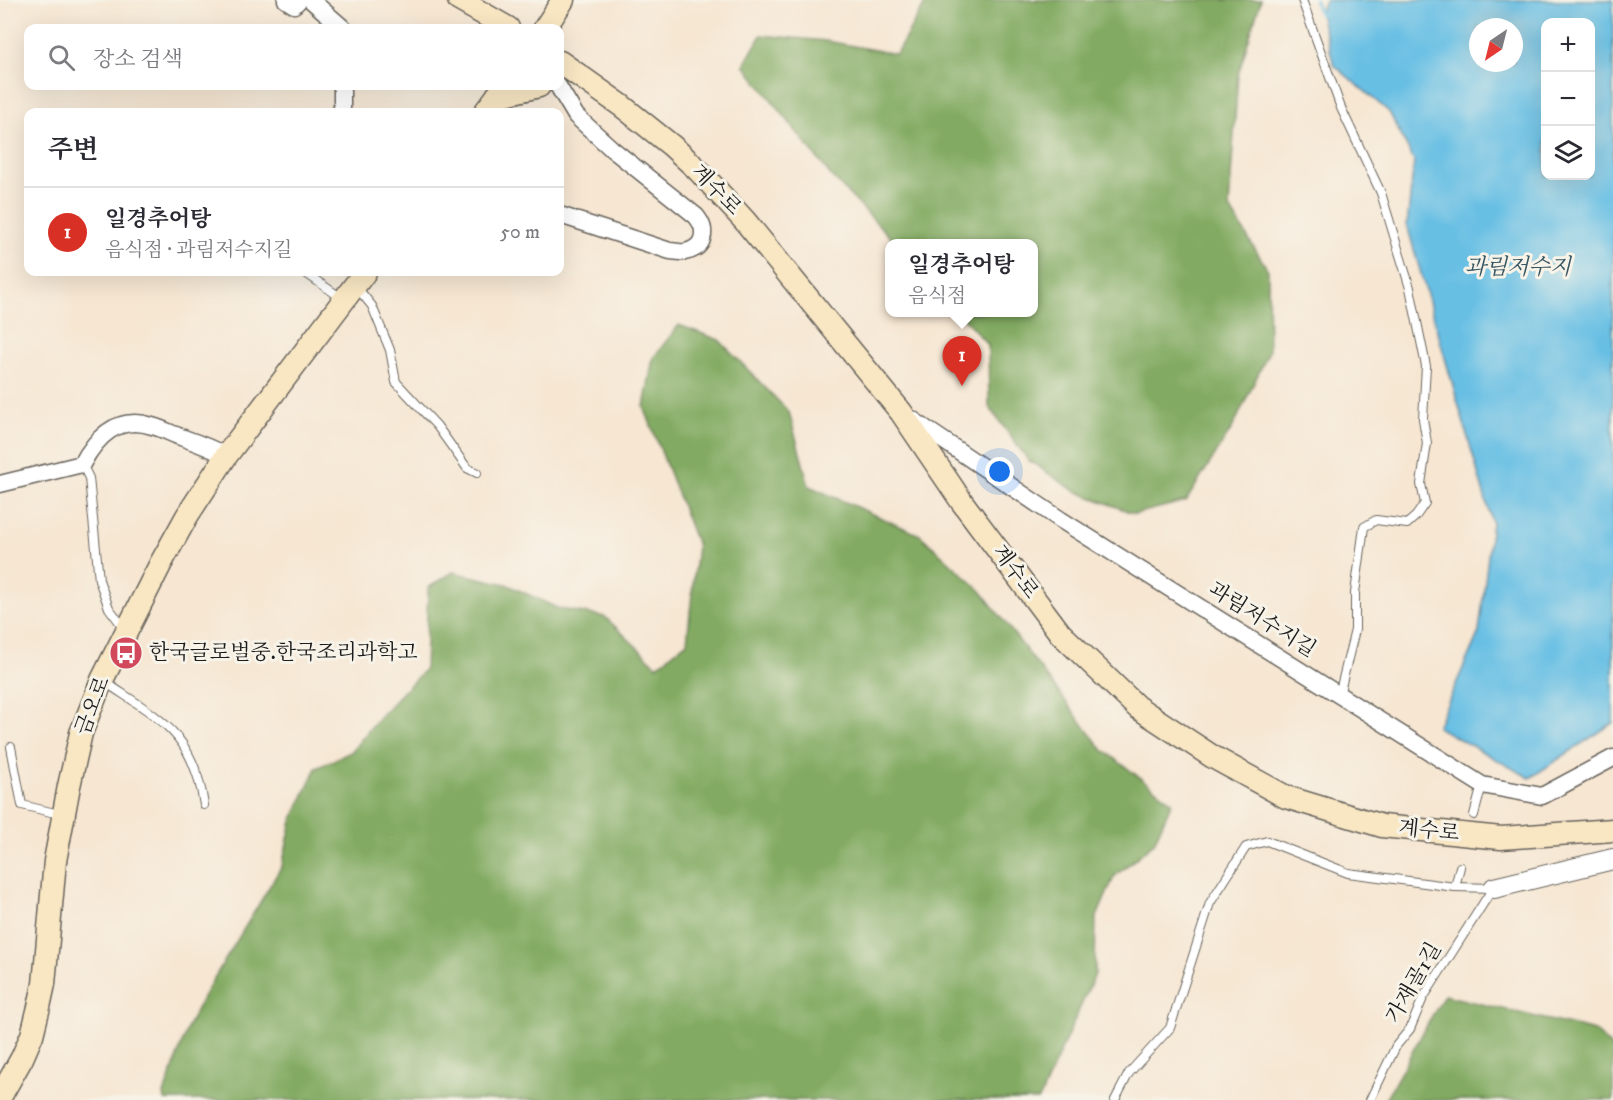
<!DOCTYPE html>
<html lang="ko">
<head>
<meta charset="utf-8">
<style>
  body { margin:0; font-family:"IM FELL DW Pica","Noto Serif KR",serif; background:#f2f2f3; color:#2b2b33 }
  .controls { position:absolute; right:18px; top:18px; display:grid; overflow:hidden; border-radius:12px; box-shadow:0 6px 24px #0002 }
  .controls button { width:54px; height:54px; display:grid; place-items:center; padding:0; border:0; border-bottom:2px solid #e1e1e2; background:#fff; color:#2b2b33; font:30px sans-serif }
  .compass { position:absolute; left:1469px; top:18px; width:54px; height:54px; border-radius:50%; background:#fff; box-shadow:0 6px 24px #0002; rotate:215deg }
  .you { position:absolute; left:1000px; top:472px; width:21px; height:21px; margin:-15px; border:4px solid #fff; border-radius:50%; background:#1a73e8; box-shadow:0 0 0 9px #1a73e833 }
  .badge { display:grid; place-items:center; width:39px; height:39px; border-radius:50%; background:#d93025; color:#fff; font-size:20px; font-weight:700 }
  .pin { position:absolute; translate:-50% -50px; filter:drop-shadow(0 2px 3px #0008) }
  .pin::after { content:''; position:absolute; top:32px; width:21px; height:18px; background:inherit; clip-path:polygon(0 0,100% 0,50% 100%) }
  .popup { position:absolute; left:885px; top:239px; width:153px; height:78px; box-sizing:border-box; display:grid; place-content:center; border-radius:12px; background:#fff; filter:drop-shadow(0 2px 4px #0005); font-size:20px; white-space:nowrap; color:#7c7c81 }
  .popup b { font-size:22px; color:#2b2b33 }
  .popup::after { content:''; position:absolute; left:50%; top:100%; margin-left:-12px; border:12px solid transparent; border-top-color:#fff }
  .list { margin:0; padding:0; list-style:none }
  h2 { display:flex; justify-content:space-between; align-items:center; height:78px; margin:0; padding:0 24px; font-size:26px }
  h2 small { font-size:20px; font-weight:400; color:#7c7c81 }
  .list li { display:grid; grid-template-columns:39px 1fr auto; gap:18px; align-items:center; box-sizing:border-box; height:90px; padding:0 24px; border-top:2px solid #e1e1e2 }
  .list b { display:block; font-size:22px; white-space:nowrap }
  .list p { margin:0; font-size:20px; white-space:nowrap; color:#7c7c81 }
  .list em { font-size:20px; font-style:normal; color:#7c7c81 }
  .icon { flex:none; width:33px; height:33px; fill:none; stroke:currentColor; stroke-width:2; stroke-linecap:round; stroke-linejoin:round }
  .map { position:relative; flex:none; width:1613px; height:1100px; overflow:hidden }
  .search { position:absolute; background:#fff; box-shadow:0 6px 24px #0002; left:24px; top:24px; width:540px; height:66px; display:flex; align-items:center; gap:15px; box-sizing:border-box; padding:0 21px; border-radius:12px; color:#7c7c81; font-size:22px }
  .panel { position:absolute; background:#fff; box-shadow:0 6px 24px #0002; left:24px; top:108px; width:540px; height:168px; border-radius:12px }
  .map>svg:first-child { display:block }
</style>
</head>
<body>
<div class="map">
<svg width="1613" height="1100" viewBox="0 0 1613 1100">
  <rect width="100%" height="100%" fill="#f7f3e8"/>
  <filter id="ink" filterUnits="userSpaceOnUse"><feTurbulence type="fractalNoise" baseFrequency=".0167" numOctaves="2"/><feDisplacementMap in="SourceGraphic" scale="12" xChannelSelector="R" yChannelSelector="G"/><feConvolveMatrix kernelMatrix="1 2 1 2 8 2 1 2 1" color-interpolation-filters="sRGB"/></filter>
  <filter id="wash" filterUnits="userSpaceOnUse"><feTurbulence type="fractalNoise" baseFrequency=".008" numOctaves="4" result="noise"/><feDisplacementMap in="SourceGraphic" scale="24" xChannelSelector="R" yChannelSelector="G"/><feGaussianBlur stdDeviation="1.35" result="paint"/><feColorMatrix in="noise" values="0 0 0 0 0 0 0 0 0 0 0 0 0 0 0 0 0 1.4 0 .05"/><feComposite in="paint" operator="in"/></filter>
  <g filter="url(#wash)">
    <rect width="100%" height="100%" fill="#f6e6d2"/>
    <g fill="#82aa62" stroke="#4f633f" stroke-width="1.5">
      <polygon points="927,0 1261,0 1238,75 1229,207 1268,270 1269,351 1234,425 1186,501 1135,514 1075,491 1028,460 989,407 988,345 959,313 1034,312 1034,243 896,243 832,177 744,65 761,35 827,41 896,54"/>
      <polygon points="679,325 719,340 789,412 809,486 920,535 981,591 1102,749 1172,802 1154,843 1114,877 1096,919 1095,974 1039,1100 165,1100 164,1094 188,1026 208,988 282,866 292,821 316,768 351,752 380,716 425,669 428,588 453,572 506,584 557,608 605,617 657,666 687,642 697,545 644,407 653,358"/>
      <polygon points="1444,995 1595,1031 1613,1049 1613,1100 1385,1100"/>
    </g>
    <path fill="#67bfe4" stroke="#426e80" stroke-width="1.5" fill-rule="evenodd" d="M1325 0H1613V723L1530 778 1437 727 1479 632 1492 522 1407 225 1414 161 1389 112 1334 65 1320 14ZM1546 22H1590V176H1546ZM1478 27H1514V63H1478Z"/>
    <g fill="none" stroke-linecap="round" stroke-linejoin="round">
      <polyline stroke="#67bfe4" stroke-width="4" points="1315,0 1320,14"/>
    </g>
  </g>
  <g filter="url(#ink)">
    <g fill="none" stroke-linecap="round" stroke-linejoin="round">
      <g stroke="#68635c" stroke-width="10">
        <g id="service">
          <polyline points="1302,0 1341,108 1381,193 1410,288 1426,366 1423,419 1427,443 1421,484 1425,503 1416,516 1407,524 1376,520 1364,527 1355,593 1355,630 1339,695"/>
          <polyline points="304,272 343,299"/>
          <polyline points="355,285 372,306 390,350 396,382 437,426 467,468 477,473"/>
          <polyline points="82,464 89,478 99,580 109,608 124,628"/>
          <path d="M102 680C159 719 193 731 204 805"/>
          <polyline points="11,747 22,805 63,815"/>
          <polyline points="1474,815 1482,785"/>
          <polyline points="1460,867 1455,887 1494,888"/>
          <polyline points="1115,1100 1129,1073 1170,1028 1210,903 1246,847 1267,841 1348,873 1455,887"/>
          <polyline points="1370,1100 1396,1046 1410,1029 1423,998 1493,888"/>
        </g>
      </g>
      <g stroke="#68635c" stroke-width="19">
        <g id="minor">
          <polyline points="286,0 294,5 299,0"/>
          <polyline points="311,0 343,28"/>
          <path d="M558 86 576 116 612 149 696 216C708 230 705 248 685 252 681 253 675 251 670 251L560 215"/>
          <polyline points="342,112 342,86"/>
          <polyline points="910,418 1061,520 1482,785 1542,796 1613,758"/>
          <path d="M0 484 82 464C97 436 118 415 152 426 161 428 170 433 178 436 195 442 210 447 226 456"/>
        </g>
      </g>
      <g stroke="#68635c" stroke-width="22">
        <polyline id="tertiary" points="1494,888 1613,859"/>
      </g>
      <g stroke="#68635c" stroke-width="25">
        <g id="secondary">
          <polyline points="459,0 508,28"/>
          <polyline points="545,28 563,0"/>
          <polyline points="560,62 622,106 672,146 698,170 745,221 901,412 962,502 1060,633 1137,707 1213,757 1286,797 1382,826 1501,838 1613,830"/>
          <polyline points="497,96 539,86"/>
          <polyline points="485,112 505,86"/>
          <polyline points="0,1097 22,1058 32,1035 39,1007 44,984 55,861 69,786 81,733 102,680 161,563 187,516 226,456 365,272"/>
        </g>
      </g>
      <use href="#service" stroke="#fff" stroke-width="8"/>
      <use href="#minor" stroke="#fff" stroke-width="16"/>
      <use href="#tertiary" stroke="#fff" stroke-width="20"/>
      <use href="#secondary" stroke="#f9e7c3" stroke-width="22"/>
    </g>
  </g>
  <defs>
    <g id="bus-disc" transform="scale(1.725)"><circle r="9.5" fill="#d1495b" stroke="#f7f3e8"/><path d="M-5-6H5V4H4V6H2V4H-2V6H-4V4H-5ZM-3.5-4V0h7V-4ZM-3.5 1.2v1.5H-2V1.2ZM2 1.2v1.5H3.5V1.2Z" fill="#fff"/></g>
  </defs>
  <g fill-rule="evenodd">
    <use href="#bus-disc" x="126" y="653"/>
  </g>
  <g text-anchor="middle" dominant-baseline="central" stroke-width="6" stroke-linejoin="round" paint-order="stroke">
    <g font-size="21" fill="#1c1c1c" stroke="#f7f3e8">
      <text transform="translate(716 190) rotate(46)">계수로</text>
      <text transform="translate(1015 572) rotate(53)">계수로</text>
      <text transform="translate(1262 620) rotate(32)">과림저수지길</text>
      <text transform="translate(93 706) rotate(-69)">금오로</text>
      <text transform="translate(1429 831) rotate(6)">계수로</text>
      <text transform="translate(1414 983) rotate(-60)">가재골1길</text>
    </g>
    <g font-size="21" fill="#1c1c1c" stroke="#f7f3e8" text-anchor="start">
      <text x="149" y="653">한국글로벌중.한국조리과학고</text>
    </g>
    <g font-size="22" font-style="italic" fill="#365562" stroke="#f7f3e8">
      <text x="1518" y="267">과림저수지</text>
    </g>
  </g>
</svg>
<div class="controls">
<button>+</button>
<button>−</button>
<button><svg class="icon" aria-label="layers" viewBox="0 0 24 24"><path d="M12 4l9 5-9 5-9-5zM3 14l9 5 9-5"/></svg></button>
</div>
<svg class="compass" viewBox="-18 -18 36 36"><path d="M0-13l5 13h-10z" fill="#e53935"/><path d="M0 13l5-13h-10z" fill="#7c7c81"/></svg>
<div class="you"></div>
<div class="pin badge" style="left:962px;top:386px">1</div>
<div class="popup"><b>일경추어탕</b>음식점</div>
<div class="search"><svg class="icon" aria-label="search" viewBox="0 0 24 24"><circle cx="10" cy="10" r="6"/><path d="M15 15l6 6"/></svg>장소 검색</div>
<section class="panel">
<h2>주변<small></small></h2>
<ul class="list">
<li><span class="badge">1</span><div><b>일경추어탕</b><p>음식점 · 과림저수지길</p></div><em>50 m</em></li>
</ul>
</section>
</div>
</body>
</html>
